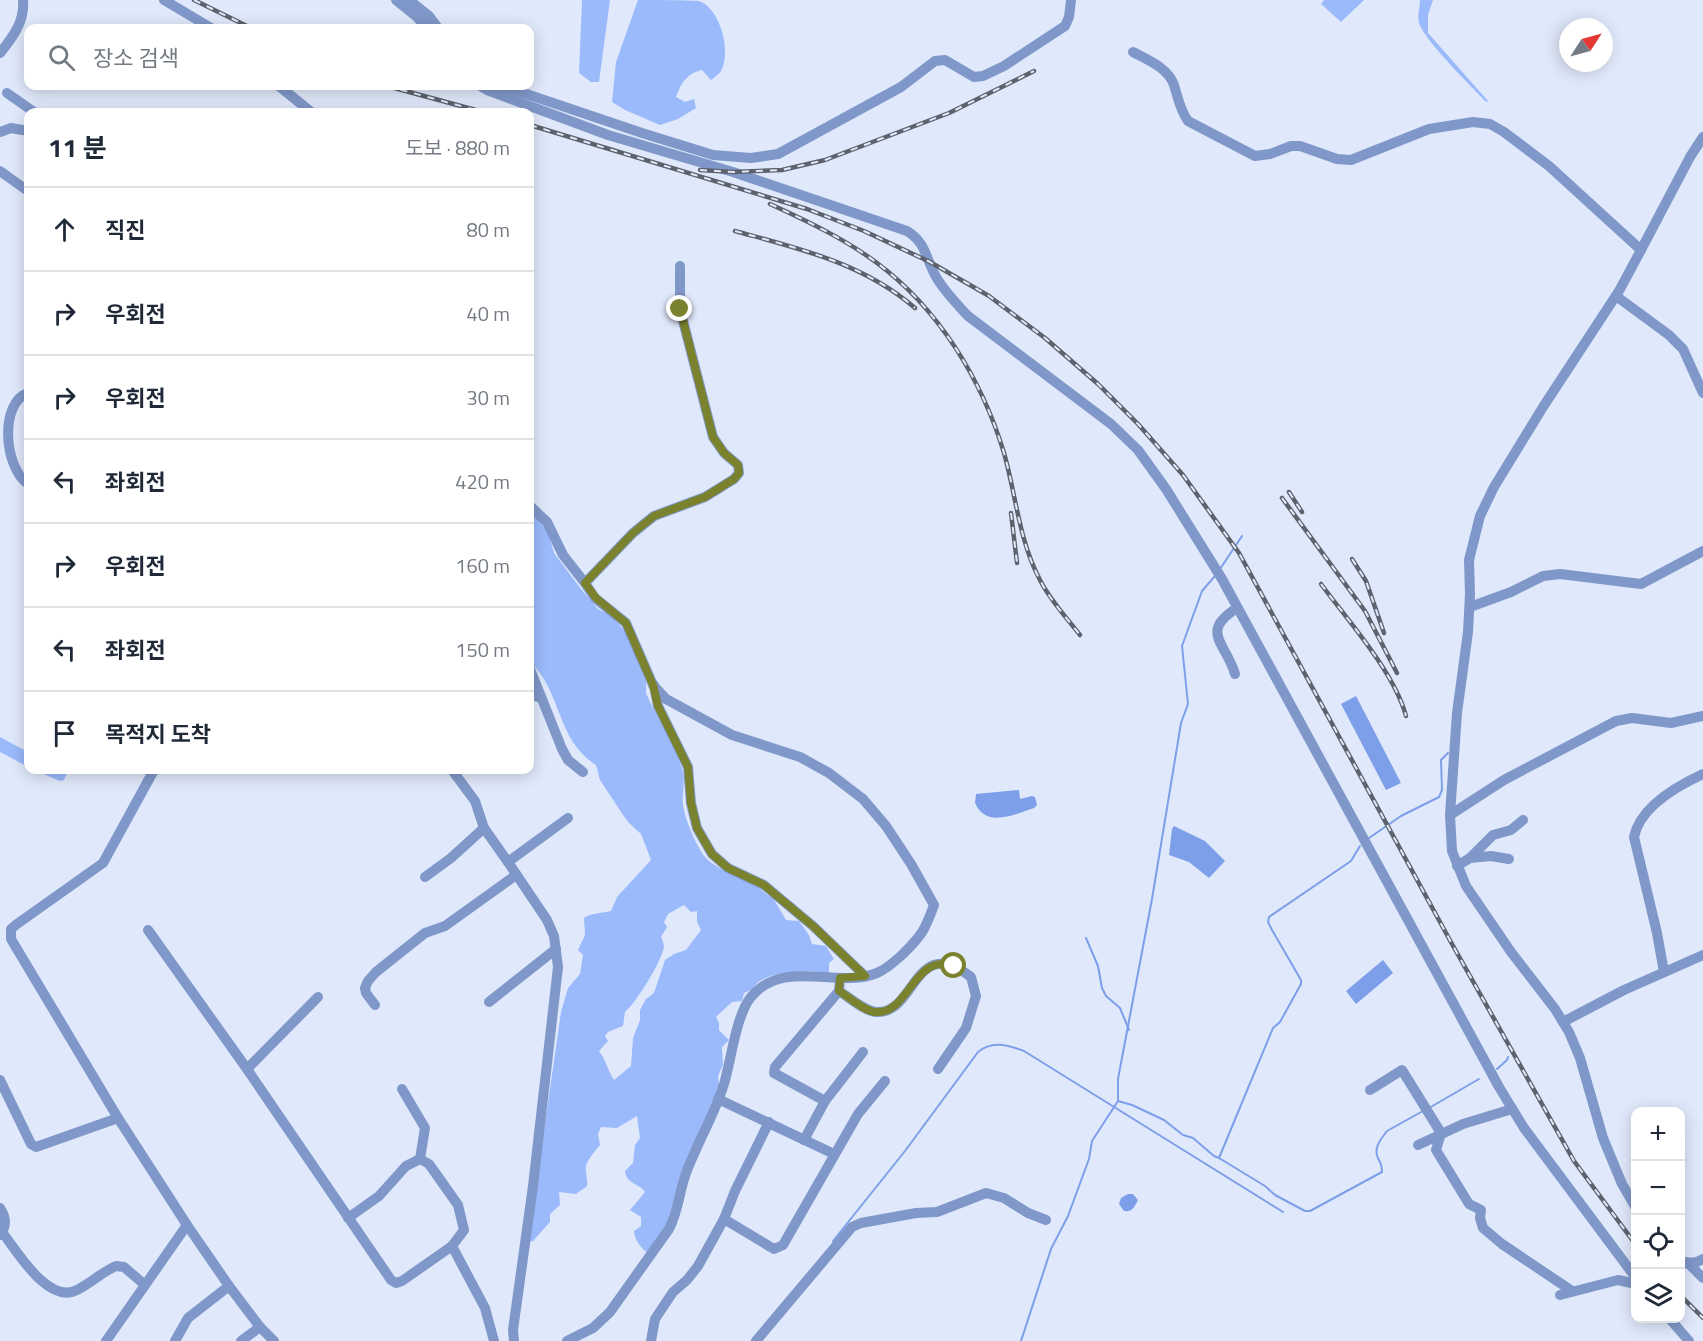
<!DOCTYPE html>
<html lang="ko">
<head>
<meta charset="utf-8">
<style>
  body { margin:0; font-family:"Titillium Web","Noto Sans KR",sans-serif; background:#f2f2f3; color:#1f2937 }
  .controls { position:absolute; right:18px; bottom:18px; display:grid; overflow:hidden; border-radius:12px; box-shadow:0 3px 15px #0003 }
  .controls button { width:54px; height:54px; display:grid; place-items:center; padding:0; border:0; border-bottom:2px solid #e0e1e3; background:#fff; color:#1f2937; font:30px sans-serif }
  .compass { position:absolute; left:1559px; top:18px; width:54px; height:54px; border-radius:50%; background:#fff; box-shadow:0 3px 15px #0003; rotate:54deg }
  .stop { position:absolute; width:18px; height:18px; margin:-14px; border:4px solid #7a822e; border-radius:50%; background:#fff }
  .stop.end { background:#7a822e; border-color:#fff; box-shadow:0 2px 6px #0008 }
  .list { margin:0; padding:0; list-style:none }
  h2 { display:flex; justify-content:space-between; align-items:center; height:78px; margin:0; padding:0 24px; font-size:26px }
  h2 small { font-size:20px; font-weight:400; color:#747a83 }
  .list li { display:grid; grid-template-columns:39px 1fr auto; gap:18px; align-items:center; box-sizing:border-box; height:84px; padding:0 24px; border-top:2px solid #e0e1e3 }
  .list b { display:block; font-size:22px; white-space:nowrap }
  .list em { font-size:20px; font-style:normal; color:#747a83 }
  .icon { flex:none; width:33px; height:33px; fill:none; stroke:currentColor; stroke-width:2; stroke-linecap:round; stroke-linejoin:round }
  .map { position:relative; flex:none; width:1703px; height:1341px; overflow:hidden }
  .search { position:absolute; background:#fff; box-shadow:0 3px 15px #0003; left:24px; top:24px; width:510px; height:66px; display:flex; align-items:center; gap:15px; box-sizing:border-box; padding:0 21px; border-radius:12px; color:#747a83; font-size:22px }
  .panel { position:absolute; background:#fff; box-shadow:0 3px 15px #0003; left:24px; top:108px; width:510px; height:666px; border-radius:12px }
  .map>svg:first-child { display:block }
</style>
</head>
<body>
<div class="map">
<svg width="1703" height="1341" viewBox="0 0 1703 1341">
  <rect width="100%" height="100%" fill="#e0e9fb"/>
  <g fill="#9bbafc" fill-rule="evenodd">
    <polygon points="582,0 610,0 599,82 591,82 579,73"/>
    <path d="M638 0C653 0 685 0 699 1 720 8 732 52 721 71 719 74 714 78 711 80L702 70C687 73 681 83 676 97L685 102 694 99 696 108 678 119 660 125 625 110 612 102 616 62Z"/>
    <polygon points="1324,0 1364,0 1341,22 1321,4"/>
    <path d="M1420 0H1433L1428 15V33L1488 101 1486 102C1472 87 1424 40 1419 23 1417 16 1420 7 1420 0Z"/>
    <path d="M530 513 538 519 548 532 554 553 581 589 598 609 611 616 625 631 646 682V693C656 717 677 749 683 772 685 782 682 794 683 805 685 819 697 849 707 859 714 867 741 879 751 883 760 886 764 895 773 898L786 920 799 921 809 935 812 944 826 946 834 959 829 963V973C811 970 760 970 753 989L744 993 742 1001 732 1002 716 1017 719 1023V1030L729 1040 722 1047 723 1065 718 1076 719 1085 695 1145 679 1178 676 1201 672 1207 667 1224 647 1252C641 1249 634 1238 634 1231L641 1226V1217L630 1210 645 1192C639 1183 626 1184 625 1171L633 1163 635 1145 640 1138 637 1116 617 1128 601 1127 598 1134 600 1145C595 1151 588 1159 586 1166 585 1172 588 1180 587 1186L576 1194 559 1192 560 1205 550 1214V1222L533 1241 528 1242 561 1012 568 988 580 974 583 955 578 950 585 935 584 918C591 913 603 913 611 911L617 897 651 860 641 834 628 822 619 809 600 780 596 765C556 740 562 691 530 662ZM684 905 691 912 697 911V922L701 930 686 950 674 954 665 960 654 993 646 999 640 1010V1020L633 1038 631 1066 614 1080C608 1071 606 1060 599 1051L608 1041 605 1036 608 1032 623 1026 625 1012C635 1004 663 960 664 946 664 944 662 939 661 937L667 927 664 922 668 914Z"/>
    <polygon points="0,737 28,752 28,767 0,752"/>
    <polygon points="34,770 65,770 68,771 64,780 60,781"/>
  </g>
  <g fill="#7d9fe9">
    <polygon points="1356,696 1401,783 1386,790 1341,704"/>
    <path d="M1019 790 1020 799 1032 796 1035 797 1037 805 1034 808C1013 815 986 828 975 803L976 794Z"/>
    <polygon points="1174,826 1205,841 1225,861 1209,878 1189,862 1169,855 1172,829"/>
    <polygon points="1383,960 1393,973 1356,1004 1346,991"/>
    <path d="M1128 1194H1133L1138 1200C1134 1208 1132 1212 1124 1211L1119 1204 1121 1198Z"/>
  </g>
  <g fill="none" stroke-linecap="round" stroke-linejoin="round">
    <g stroke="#7d9fe9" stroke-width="2">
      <polyline points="1220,569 1242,536"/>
      <polyline points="1369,838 1401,816 1439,797 1442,790 1441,760 1448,753"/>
      <polyline points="1086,938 1098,966 1102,988 1106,996 1120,1008 1129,1030"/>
      <polyline points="1497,1069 1507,1060 1508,1057"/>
      <polyline points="1118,1101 1132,1105 1164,1120 1183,1135 1193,1138 1214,1156 1219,1158 1273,1028 1280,1022 1301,984 1301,980 1272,930 1268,922 1269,917 1351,861 1360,846"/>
      <polyline points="1429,1108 1479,1079"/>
      <path d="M1219 1158 1265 1186 1275 1195 1305 1211H1310L1382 1172C1382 1166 1381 1164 1378 1158 1373 1148 1381 1139 1387 1131L1423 1111"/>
      <path d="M833 1241 905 1151 978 1052C992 1040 1008 1045 1024 1051L1283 1212"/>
      <polyline points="1021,1341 1051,1249 1068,1216 1089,1159 1092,1141 1118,1101 1118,1079 1152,899 1181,723 1188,704 1182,646 1202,591 1215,576"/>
    </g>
    <g stroke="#8098c9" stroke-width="10">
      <polyline points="164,0 211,28"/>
      <polyline points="396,0 416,16 427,28"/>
      <polyline points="409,0 429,16 438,28"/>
      <path d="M1133 52C1148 60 1168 68 1174 85 1178 98 1180 110 1188 121L1255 156 1270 154 1291 146H1300L1337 159 1351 160 1429 129 1473 122 1490 124 1504 132 1549 166 1641 250 1619 291 1543 407 1494 487 1480 516 1469 560 1470 594 1468 632 1457 713 1450 815 1452 851 1466 886 1511 952 1555 1009 1569 1032 1580 1058 1603 1138 1622 1184 1636 1208"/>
      <path d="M0 53C13 37 25 21 23 0"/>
      <polyline points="279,86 311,112"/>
      <path d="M480 86 487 90 608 135 733 172 907 231C926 243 925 256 935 275 943 290 956 303 968 316L1111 424 1138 450 1166 489 1222 579 1499 1087 1524 1128 1636 1278"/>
      <polyline points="503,86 642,133 713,155 751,158 778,154 901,87 935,61 945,60 974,77 983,76 1004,66 1065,26 1069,17 1071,0"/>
      <polyline points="7,93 34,112"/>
      <polyline points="0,132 11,128 28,131"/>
      <polyline points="0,171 28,191"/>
      <polyline points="1641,250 1690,157 1703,137"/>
      <polyline points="1616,296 1669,335 1683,349 1703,393"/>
      <path d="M28 393C0 402 3 466 28 484"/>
      <polyline points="530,506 547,522 563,555 585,583"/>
      <polyline points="1470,607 1511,592 1543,576 1560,574 1641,584 1703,551"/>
      <polyline points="530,669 562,749 568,760 583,772"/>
      <path d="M1235 674C1226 643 1199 632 1237 608"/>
      <polyline points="654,685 658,706 688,767 691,803 697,828 712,854 728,868 764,885 813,926 865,976"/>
      <polyline points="530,694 541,698"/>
      <polyline points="154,770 103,863 17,924 11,929 11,939 118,1118 187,1225 229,1286 260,1327 274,1341"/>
      <polyline points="452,770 475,801 484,828 508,862"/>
      <polyline points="1450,815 1504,780 1616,721 1632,718 1671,723 1703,716"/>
      <polyline points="1470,858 1491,856 1509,859"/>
      <polyline points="1457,866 1470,858 1493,835 1511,830 1523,820"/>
      <polyline points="425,877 451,858 484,828"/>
      <polyline points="148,930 247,1069 391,1280 396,1283 402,1281 452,1246"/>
      <path d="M1664 972 1657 933 1634 837C1640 807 1677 786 1703 774"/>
      <path d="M840 978 839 991C849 997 864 1011 876 1012 916 1015 914 932 971 977L976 996 966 1028 938 1069"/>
      <polyline points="489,1002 556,949"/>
      <polyline points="375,1005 366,993 365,988 368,981 376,972 425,933 445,926 516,875"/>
      <polyline points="1563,1022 1624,990 1703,955"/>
      <polyline points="247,1069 318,997"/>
      <polyline points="0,1080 31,1144 36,1147 118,1118"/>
      <polyline points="402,1089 425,1128 420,1159"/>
      <polyline points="1370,1090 1402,1070 1441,1133 1436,1150 1469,1204 1481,1210 1480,1218 1483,1228 1502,1244 1572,1291"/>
      <polyline points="718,1099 834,1154"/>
      <polyline points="825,1101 774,1073 775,1067 839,991"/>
      <polyline points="804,1140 825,1101 863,1052"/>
      <polyline points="1418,1145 1463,1124 1512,1109"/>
      <polyline points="420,1159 429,1164 458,1205 464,1230 452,1246 485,1308 494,1341"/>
      <path d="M0 1208C6 1217 7 1226 0 1235"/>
      <polyline points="348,1218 379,1196 406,1166 420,1159"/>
      <polyline points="724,1219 774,1249 783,1245 858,1114 885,1081"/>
      <path d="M2 1232C17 1251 48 1305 77 1290 91 1283 102 1272 116 1266L124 1267 145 1285"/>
      <polyline points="1687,1262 1703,1278"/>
      <polyline points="1680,1264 1697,1262 1703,1259"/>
      <polyline points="1560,1295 1618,1280 1636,1284"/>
      <polyline points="1669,1318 1689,1341"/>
      <polyline points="106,1341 187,1225"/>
      <polyline points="175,1341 188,1318 229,1286"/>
      <polyline points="241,1341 260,1327"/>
      <polyline points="514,1341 513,1330 533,1186 558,967 554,936 547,920 508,862 568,818"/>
      <path d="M567 1341 593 1328 610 1312 669 1229C678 1212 679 1194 685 1176 696 1145 714 1116 724 1084 731 1061 736 1015 751 997 783 958 838 989 877 973 887 969 895 961 903 954 922 935 925 930 934 905L911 864 886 826 863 799 829 773 800 757 732 735 666 699 653 685 626 623 595 598 585 583 633 533 654 516 705 497 734 479 739 473 738 465 724 453 713 437 680 309V266"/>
      <polyline points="651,1341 655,1319 673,1292 687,1280 698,1266 724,1219 735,1191 769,1122"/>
      <polyline points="756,1341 852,1227 861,1223 916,1213 937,1212 986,1193 1004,1198 1028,1213 1046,1220"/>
    </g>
    <g stroke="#5d626c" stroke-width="4.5">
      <g id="rail">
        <polyline points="194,0 251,28"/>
        <polyline points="387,86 483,112"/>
        <polyline points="530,125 807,209 864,231 930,262 989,296 1045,338 1098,384 1138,424 1183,475 1239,553 1452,944 1574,1161 1636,1245"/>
        <polyline points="700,170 733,172 782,170 825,160 949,113 1034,71"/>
        <path d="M770 204C807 221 845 239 877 263 939 309 982 380 1004 453 1016 495 1019 541 1040 580 1050 600 1066 617 1080 635"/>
        <path d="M735 231C800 249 863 263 915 308"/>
        <polyline points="1289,492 1302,512"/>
        <polyline points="1282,498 1365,611 1397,673"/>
        <polyline points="1011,513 1017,563"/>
        <polyline points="1352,559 1366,581 1384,633"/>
        <path d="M1321 584C1349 622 1394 672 1406 716"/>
        <polyline points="1680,1295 1703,1318"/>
      </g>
    </g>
    <use href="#rail" stroke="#e0e9fb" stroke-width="2" stroke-dasharray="7" stroke-linecap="butt"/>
  </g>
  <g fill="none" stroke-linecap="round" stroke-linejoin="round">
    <path stroke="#7a822e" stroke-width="8" d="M680 309 713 437 724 453 738 465 739 473 734 479 705 497 654 516 633 533 585 583 596 598 626 623 653 685 658 706 688 767 691 803 697 828 712 854 728 868 764 885 813 926 865 976 840 978 839 991C849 997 864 1011 875 1012 910 1015 913 952 954 966"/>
  </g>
</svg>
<div class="controls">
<button>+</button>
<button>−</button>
<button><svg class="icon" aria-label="locate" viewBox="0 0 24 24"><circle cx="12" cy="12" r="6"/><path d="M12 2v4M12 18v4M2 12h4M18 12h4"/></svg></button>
<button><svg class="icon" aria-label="layers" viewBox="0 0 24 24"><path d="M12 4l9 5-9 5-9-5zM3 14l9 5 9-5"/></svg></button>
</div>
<svg class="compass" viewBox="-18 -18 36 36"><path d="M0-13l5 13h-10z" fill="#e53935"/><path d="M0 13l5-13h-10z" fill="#747a83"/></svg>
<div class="stop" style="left:954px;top:966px"></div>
<div class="stop end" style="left:680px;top:309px"></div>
<div class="search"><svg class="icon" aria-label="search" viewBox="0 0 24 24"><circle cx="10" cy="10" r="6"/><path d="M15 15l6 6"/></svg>장소 검색</div>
<section class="panel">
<h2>11 분<small>도보 · 880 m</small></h2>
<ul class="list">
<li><svg class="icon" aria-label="ahead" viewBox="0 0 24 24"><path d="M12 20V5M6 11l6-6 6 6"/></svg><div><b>직진</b></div><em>80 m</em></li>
<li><svg class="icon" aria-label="right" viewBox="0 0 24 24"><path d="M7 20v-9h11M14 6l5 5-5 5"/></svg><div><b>우회전</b></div><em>40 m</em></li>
<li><svg class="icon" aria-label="right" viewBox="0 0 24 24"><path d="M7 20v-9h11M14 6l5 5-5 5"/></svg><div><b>우회전</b></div><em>30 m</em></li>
<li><svg class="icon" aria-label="left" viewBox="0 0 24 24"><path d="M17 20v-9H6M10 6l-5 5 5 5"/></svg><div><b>좌회전</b></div><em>420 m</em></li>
<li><svg class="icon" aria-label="right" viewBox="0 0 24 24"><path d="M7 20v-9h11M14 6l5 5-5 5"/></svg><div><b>우회전</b></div><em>160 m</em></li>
<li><svg class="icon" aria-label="left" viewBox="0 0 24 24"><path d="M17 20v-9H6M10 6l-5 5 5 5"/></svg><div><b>좌회전</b></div><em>150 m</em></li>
<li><svg class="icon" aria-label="arrive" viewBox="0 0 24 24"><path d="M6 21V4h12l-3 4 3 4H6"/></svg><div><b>목적지 도착</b></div></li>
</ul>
</section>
</div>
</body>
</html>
